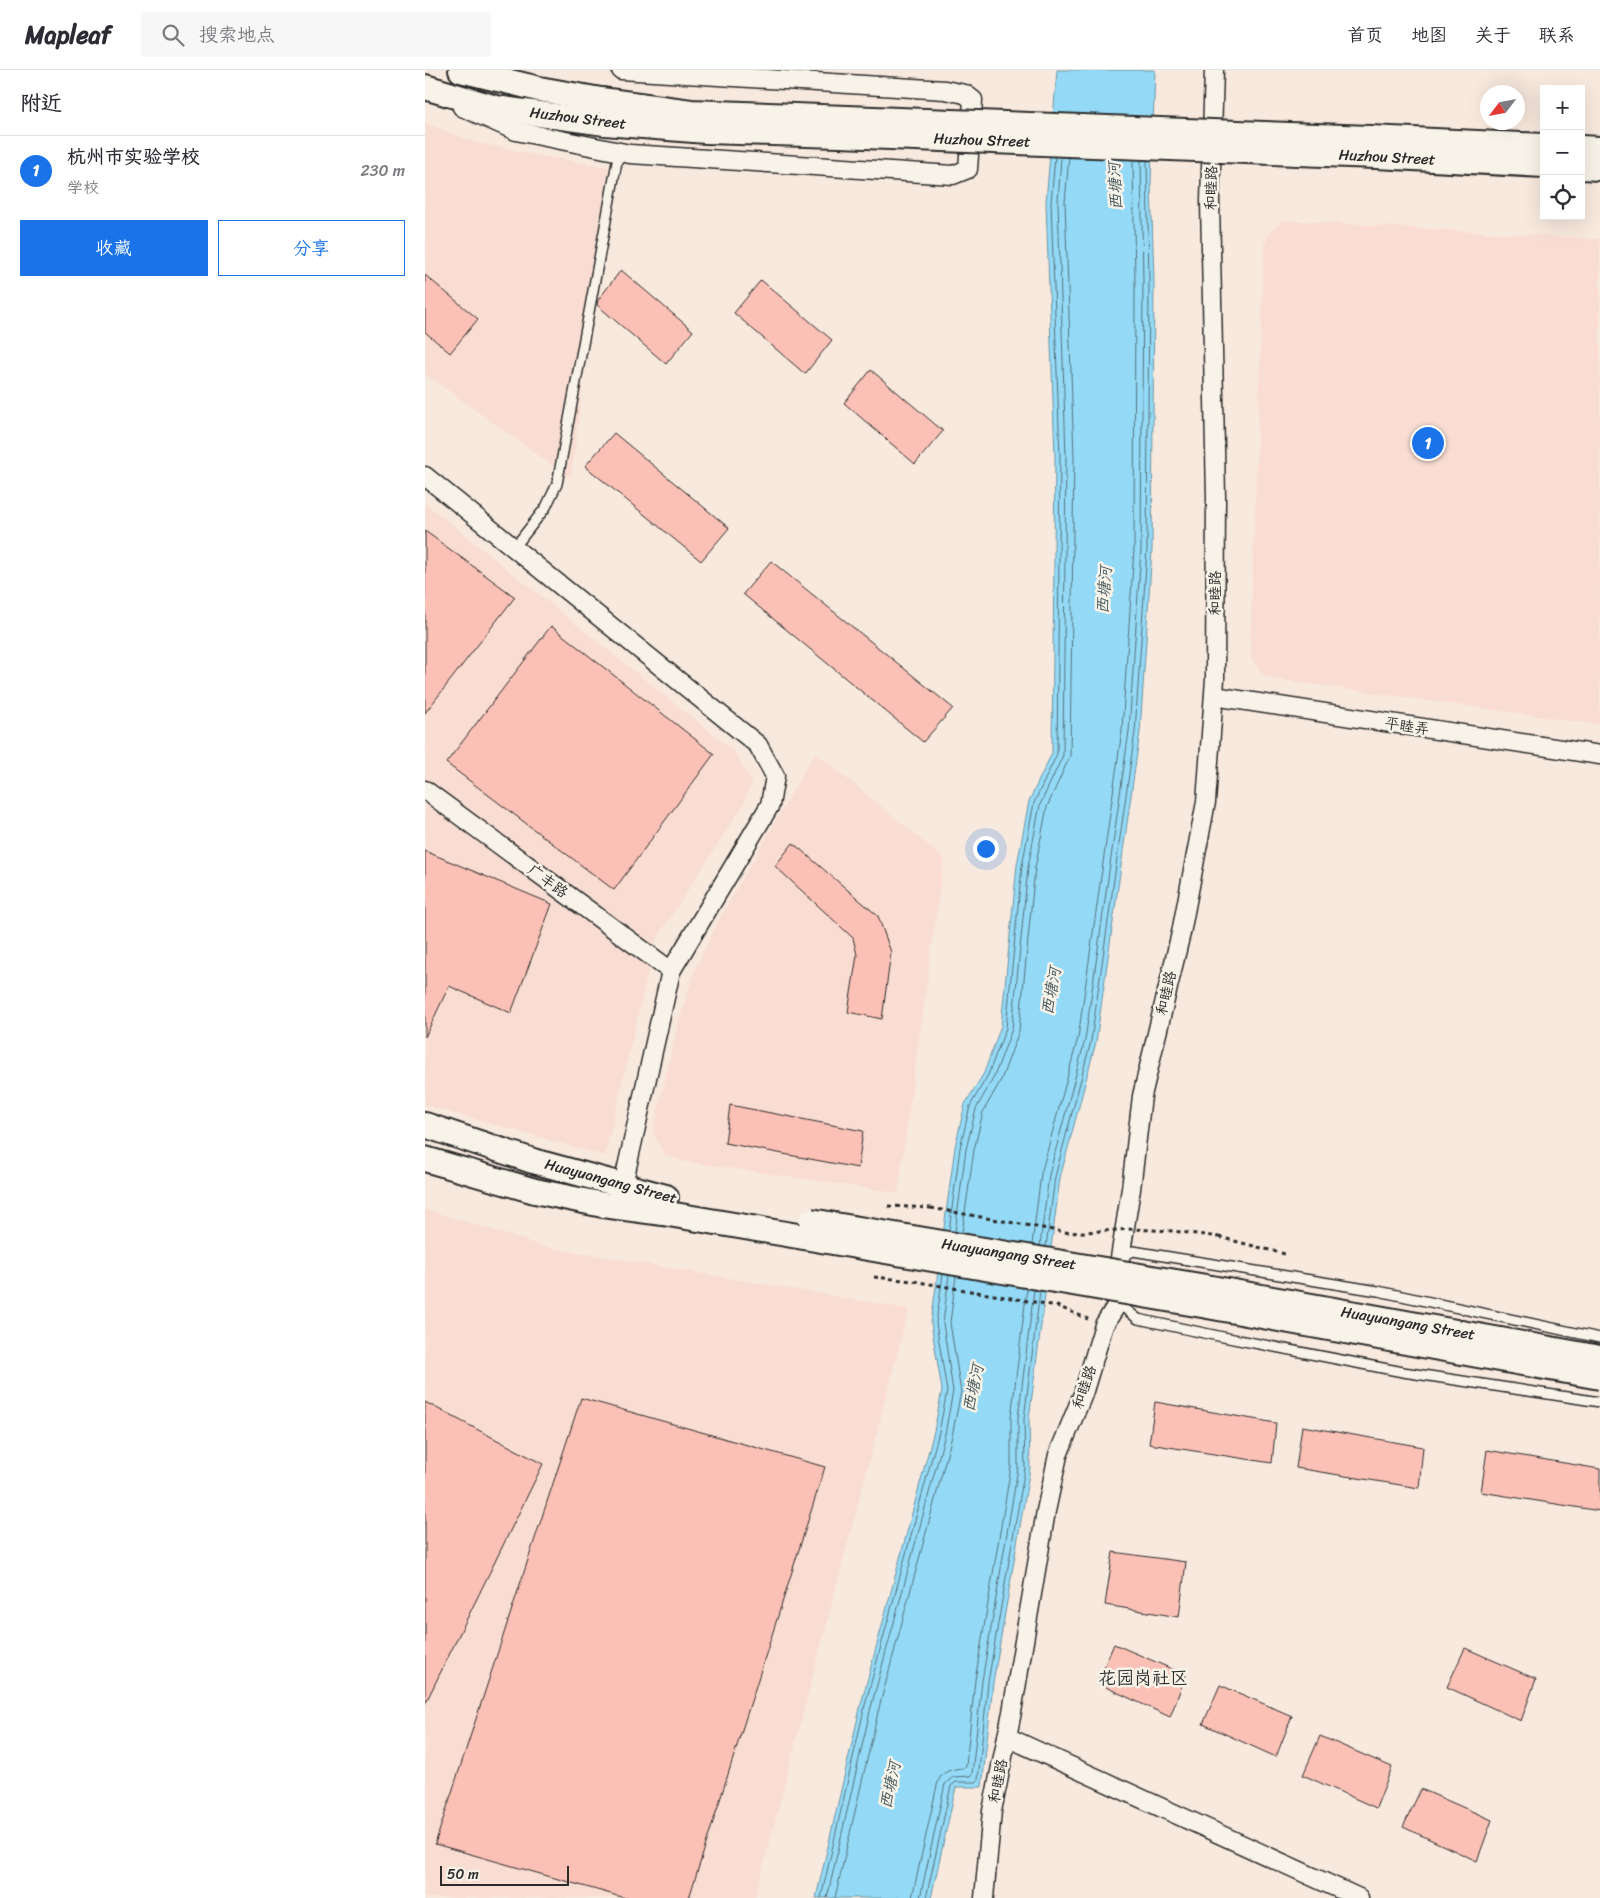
<!DOCTYPE html>
<html lang="zh">
<head>
<meta charset="utf-8">
<style>
  body { margin:0; font-family:Sriracha,"LXGW WenKai TC",sans-serif; background:#f7f7f7; color:#2b2b33 }
  .controls { position:absolute; right:15px; top:15px; display:grid; overflow:hidden; border-radius:0px; box-shadow:0 5px 20px #0002 }
  .controls button { width:45px; height:45px; display:grid; place-items:center; padding:0; border:0; border-bottom:1px solid #e1e1e2; background:#fff; color:#2b2b33; font:25px sans-serif }
  .compass { position:absolute; left:1055px; top:15px; width:45px; height:45px; border-radius:50%; background:#fff; box-shadow:0 5px 20px #0002; rotate:238deg }
  .scale { position:absolute; left:15px; bottom:12px; width:129px; box-sizing:border-box; padding-left:5px; border:2px solid #2b2b2b; border-top:0; font-size:14px; line-height:18px; white-space:nowrap; color:#2b2b2b; -webkit-text-stroke:4px #f7f3e8; paint-order:stroke }
  .you { position:absolute; left:560px; top:778px; width:18px; height:18px; margin:-12px; border:4px solid #fff; border-radius:50%; background:#1a73e8; box-shadow:0 0 0 8px #1a73e833 }
  .badge { display:grid; place-items:center; width:32px; height:32px; border-radius:50%; background:#1a73e8; color:#fff; font-size:16px; font-weight:700 }
  .pin { position:absolute; translate:-50% -50%; border:2px solid #fff; box-shadow:0 1px 5px #0006 }
  .list { margin:0; padding:0; list-style:none }
  h2 { display:flex; justify-content:space-between; align-items:center; height:65px; margin:0; padding:0 20px; font-size:21px }
  h2 small { font-size:16px; font-weight:400; color:#7c7c81 }
  .list li { display:grid; grid-template-columns:32px 1fr auto; gap:15px; align-items:center; box-sizing:border-box; height:70px; padding:0 20px; border-top:1px solid #e1e1e2 }
  .list b { display:block; font-size:19px; white-space:nowrap }
  .list p { margin:0; font-size:16px; white-space:nowrap; color:#7c7c81 }
  .list em { font-size:16px; font-style:normal; color:#7c7c81 }
  .actions { display:flex; gap:10px; padding:15px 20px }
  .actions a { flex:1; padding:11px 0; border:1px solid #1a73e8; border-radius:0px; text-align:center; font-size:18px; color:#1a73e8 }
  .actions .main { background:#1a73e8; color:#fff }
  .icon { flex:none; width:28px; height:28px; fill:none; stroke:currentColor; stroke-width:2; stroke-linecap:round; stroke-linejoin:round }
  .map { position:relative; flex:none; width:1175px; height:1828px; overflow:hidden }
  header { display:flex; align-items:center; gap:30px; box-sizing:border-box; height:70px; padding:0 25px; background:#fff; border-bottom:1px solid #e1e1e2 }
  header strong { font-size:24px }
  nav { display:flex; gap:28px; margin-inline-start:auto; font-size:18px }
  .search { width:350px; height:45px; background:#f7f7f7; display:flex; align-items:center; gap:12px; box-sizing:border-box; padding:0 18px; border-radius:0px; color:#7c7c81; font-size:19px }
  main { display:flex }
  aside { flex:1; background:#fff }
  .map>svg:first-child { display:block }
</style>
</head>
<body>
<header>
<strong>Mapleaf</strong>
<div class="search"><svg class="icon" aria-label="search" viewBox="0 0 24 24"><circle cx="10" cy="10" r="6"/><path d="M15 15l6 6"/></svg>搜索地点</div>
<nav><a>首页</a><a>地图</a><a>关于</a><a>联系</a></nav>
</header>
<main>
<aside>
<h2>附近<small></small></h2>
<ul class="list">
<li><span class="badge">1</span><div><b>杭州市实验学校</b><p>学校</p></div><em>230 m</em></li>
</ul>
<div class="actions"><a class="main">收藏</a><a>分享</a></div>
</aside>
<div class="map">
<svg width="1175" height="1828" viewBox="0 0 1175 1828">
  <rect width="100%" height="100%" fill="#f8e9de"/>
  <filter id="ink" filterUnits="userSpaceOnUse"><feTurbulence type="fractalNoise" baseFrequency=".02" numOctaves="2"/><feDisplacementMap in="SourceGraphic" scale="10" xChannelSelector="R" yChannelSelector="G"/><feConvolveMatrix kernelMatrix="1 2 1 2 8 2 1 2 1" color-interpolation-filters="sRGB"/></filter>
  <g filter="url(#ink)">
    <g fill="#f9ddd2">
      <polygon points="0,53 50,72 116,86 184,97 146,409 0,304"/>
      <polygon points="858,150 1175,169 1175,655 849,609 837,604 826,588 825,571 839,175 845,162"/>
      <polygon points="0,433 309,681 327,713 318,735 231,870 180,1086 0,1035"/>
      <polygon points="390,682 519,788 473,1123 256,1091 240,1085 228,1063 253,952 271,897 296,846"/>
      <polygon points="0,1139 117,1176 484,1239 330,1828 0,1828"/>
    </g>
    <polygon fill="#94daf6" stroke="#6a94a5" points="632,0 730,0 726,112 729,212 727,479 715,662 671,972 635,1108 604,1349 605,1398 568,1613 557,1717 531,1717 506,1828 391,1828 436,1634 509,1361 517,1320 506,1253 530,1077 540,1034 559,1003 576,956 592,795 604,731 627,683 630,387 621,132"/>
    <g fill="none" stroke-linecap="round" stroke-linejoin="round">
      <g stroke="#55717c" stroke-width="1">
        <polyline points="524,1161 535,1078 545,1036 563,1005 581,958 597,796 609,733 632,684 635,387 626,132 630,87"/>
        <polyline points="530,1162 541,1079 551,1039 569,1007 587,959 603,797 615,735 638,685 641,387 633,132 636,87"/>
        <polyline points="537,1163 549,1080 558,1042 576,1010 594,961 610,798 622,737 645,686 649,387 640,132 644,87"/>
        <polyline points="607,1175 616,1104 653,968 697,660 709,479 710,212 708,90"/>
        <polyline points="615,1176 624,1105 660,970 704,661 716,479 718,212 716,90"/>
        <polyline points="621,1177 630,1107 666,971 710,662 722,479 724,212 722,90"/>
        <polyline points="396,1828 440,1635 514,1362 522,1321 511,1253 518,1204"/>
        <polyline points="402,1828 446,1637 520,1364 528,1321 518,1253 524,1205"/>
        <polyline points="410,1828 454,1638 527,1366 536,1322 525,1253 531,1206"/>
        <path d="M487 1828 513 1711C519 1700 527 1699 539 1698L541 1696 550 1610 586 1397V1348L602 1218"/>
        <polyline points="495,1828 520,1714 528,1707 545,1706 547,1704 557,1611 593,1398 593,1348 609,1220"/>
        <polyline points="501,1828 526,1716 531,1712 551,1712 553,1710 563,1612 600,1398 599,1349 615,1221"/>
      </g>
    </g>
    <g fill="#fcc1b6" stroke="#2b2b2b">
      <polygon points="196,200 268,261 241,294 172,235 173,230"/>
      <polygon points="0,205 53,249 25,283 0,262"/>
      <polygon points="336,210 407,270 380,304 309,243"/>
      <polygon points="446,300 518,361 490,394 419,333"/>
      <polygon points="189,363 304,458 276,491 160,396"/>
      <polygon points="0,461 90,527 0,643"/>
      <polygon points="346,491 528,638 498,672 318,524"/>
      <polygon points="126,556 289,684 189,820 21,693"/>
      <polygon points="368,773 453,846 466,882 457,949 423,942 432,885 428,868 350,796"/>
      <polygon points="0,781 127,834 86,943 24,916 0,967"/>
      <polygon points="305,1035 438,1061 433,1098 300,1073"/>
      <polygon points="156,1328 400,1397 264,1828 200,1828 10,1774"/>
      <polygon points="0,1332 118,1394 0,1634"/>
      <polygon points="730,1332 851,1353 847,1393 724,1374"/>
      <polygon points="877,1356 998,1377 994,1418 871,1398"/>
      <polygon points="1062,1380 1175,1399 1175,1441 1056,1422"/>
      <polygon points="688,1482 761,1492 754,1547 680,1535"/>
      <polygon points="689,1574 761,1605 745,1647 672,1613"/>
      <polygon points="1040,1578 1111,1609 1096,1651 1022,1617"/>
      <polygon points="795,1615 867,1646 851,1687 778,1654"/>
      <polygon points="895,1666 967,1697 951,1738 878,1705"/>
      <polygon points="996,1719 1067,1750 1052,1791 978,1757"/>
    </g>
    <g fill="none" stroke-linecap="round" stroke-linejoin="round">
      <g stroke="#2b2b2b" stroke-width="12">
        <g id="lane">
          <polyline points="89,478 121,437 132,414 194,81"/>
          <polyline points="695,1188 708,1181 953,1221 1175,1268"/>
          <polyline points="693,1233 713,1249 798,1267 978,1302 1175,1332"/>
        </g>
      </g>
      <g stroke="#2b2b2b" stroke-width="21">
        <g id="street">
          <polyline points="37,37 91,61 205,84 528,105 543,99 548,30 540,24 520,20 196,0"/>
          <polyline points="0,406 333,675 350,706 345,735 246,901 198,1115 197,1127"/>
          <polyline points="789,626 1175,685"/>
          <polyline points="0,720 246,901"/>
          <polyline points="582,1667 934,1828"/>
          <polyline points="559,1828 567,1741 587,1642 621,1441 633,1385 658,1324 679,1255 693,1233 695,1188 706,1119 717,1026 756,863 781,732 790,609 791,428 785,131 789,0"/>
        </g>
      </g>
      <g stroke="#2b2b2b" stroke-width="28">
        <g id="secondary">
          <polyline points="36,0 114,19 176,30"/>
          <polyline points="0,17 71,38 180,53"/>
          <polyline points="1156,78 1175,79"/>
          <polyline points="1156,97 1175,98"/>
          <polyline points="0,1055 108,1091 241,1127"/>
          <polyline points="0,1089 110,1121 178,1135 238,1143"/>
        </g>
      </g>
      <g stroke="#2b2b2b" stroke-width="3" stroke-dasharray="4 4" stroke-linecap="butt">
        <polyline points="463,1136 506,1138"/>
        <polyline points="794,1167 860,1184"/>
        <polyline points="449,1207 488,1211 632,1236 663,1249"/>
      </g>
      <use href="#lane" stroke="#f7f3e8" stroke-width="9"/>
      <use href="#street" stroke="#f7f3e8" stroke-width="18"/>
      <use href="#secondary" stroke="#f7f3e8" stroke-width="24"/>
      <g stroke="#2b2b2b" stroke-width="28" stroke-linecap="butt">
        <g id="secondary-bridge">
          <polyline points="176,30 266,42 945,68 1119,76"/>
          <polyline points="180,53 281,61 414,65 951,86 1119,95"/>
          <polyline points="238,1143 777,1235 1175,1307"/>
          <polyline points="386,1151 781,1217 1175,1288"/>
        </g>
      </g>
      <polyline stroke="#2b2b2b" stroke-width="3" stroke-dasharray="4 4" stroke-linecap="butt" points="506,1138 645,1163 706,1159 748,1161 794,1167"/>
      <use href="#secondary-bridge" stroke="#f7f3e8" stroke-width="24"/>
    </g>
  </g>
  <g text-anchor="middle" dominant-baseline="central" stroke-width="5" stroke-linejoin="round" paint-order="stroke">
    <g font-size="15" fill="#2b2b2b" stroke="#f7f3e8">
      <text transform="translate(153 48) rotate(7)">Huzhou Street</text>
      <text transform="translate(557 70) rotate(2)">Huzhou Street</text>
      <text transform="translate(962 87) rotate(3)">Huzhou Street</text>
      <text transform="translate(786 118) rotate(-89)">和睦路</text>
      <text transform="translate(790 523) rotate(-90)">和睦路</text>
      <text transform="translate(982 656) rotate(9)">平睦弄</text>
      <text transform="translate(123 811) rotate(36)">广丰路</text>
      <text transform="translate(741 923) rotate(-77)">和睦路</text>
      <text transform="translate(186 1111) rotate(15)">Huayuangang Street</text>
      <text transform="translate(584 1184) rotate(9)">Huayuangang Street</text>
      <text transform="translate(983 1253) rotate(10)">Huayuangang Street</text>
      <text transform="translate(659 1317) rotate(-71)">和睦路</text>
      <text transform="translate(573 1711) rotate(-79)">和睦路</text>
    </g>
    <g font-size="16" font-style="italic" fill="#45575e" stroke="#f7f3e8">
      <text transform="translate(690 116) rotate(-93)">西塘河</text>
      <text transform="translate(679 520) rotate(-86)">西塘河</text>
      <text transform="translate(626 921) rotate(-80)">西塘河</text>
      <text transform="translate(548 1318) rotate(-78)">西塘河</text>
      <text transform="translate(465 1715) rotate(-78)">西塘河</text>
    </g>
    <g font-size="18" fill="#2b2b2b" stroke="#f7f3e8">
      <text x="718" y="1608">花园岗社区</text>
    </g>
  </g>
</svg>
<div class="controls">
<button>+</button>
<button>−</button>
<button><svg class="icon" aria-label="locate" viewBox="0 0 24 24"><circle cx="12" cy="12" r="6"/><path d="M12 2v4M12 18v4M2 12h4M18 12h4"/></svg></button>
</div>
<svg class="compass" viewBox="-18 -18 36 36"><path d="M0-13l5 13h-10z" fill="#e53935"/><path d="M0 13l5-13h-10z" fill="#7c7c81"/></svg>
<div class="scale">50 m</div>
<div class="you"></div>
<div class="pin badge" style="left:1003px;top:373px">1</div>
</div>
</main>
</body>
</html>
